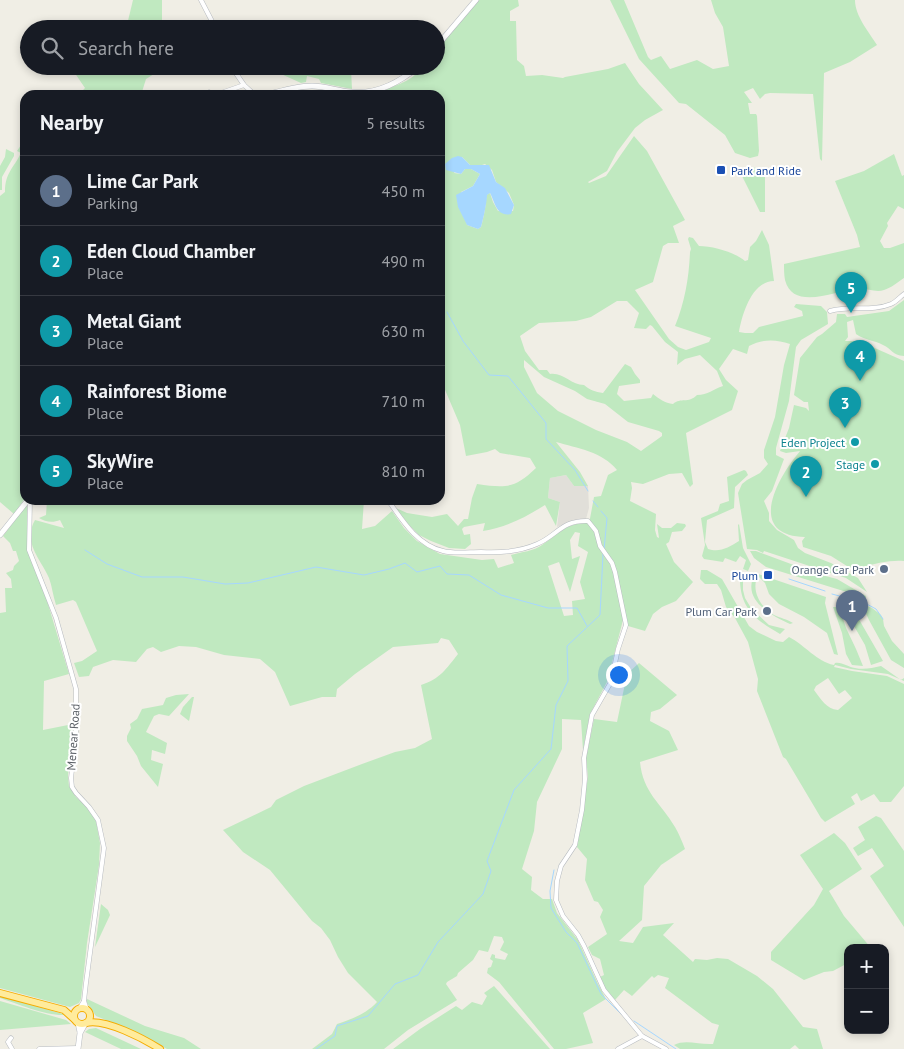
<!DOCTYPE html>
<html lang="en">
<head>
<meta charset="utf-8">
<style>
  body { margin:0; font-family:"PT Sans",sans-serif; background:#20242c; color:#f1f3f6 }
  .controls { position:absolute; right:15px; bottom:15px; display:grid; overflow:hidden; border-radius:10px; box-shadow:0 2px 8px #0003 }
  .controls button { width:45px; height:45px; display:grid; place-items:center; padding:0; border:0; border-bottom:1px solid #363941; background:#171b24; color:#f1f3f6; font:25px sans-serif }
  .you { position:absolute; left:618px; top:674px; width:18px; height:18px; margin:-12px; border:4px solid #fff; border-radius:50%; background:#1a73e8; box-shadow:0 0 0 8px #1a73e833 }
  .badge { display:grid; place-items:center; width:32px; height:32px; border-radius:50%; background:#b45309; color:#fff; font-size:16px; font-weight:700 }
  .pin { position:absolute; translate:-50% -41px; filter:drop-shadow(0 1px 2px #0008) }
  .pin::after { content:''; position:absolute; top:26px; width:18px; height:15px; background:inherit; clip-path:polygon(0 0,100% 0,50% 100%) }
  .list { margin:0; padding:0; list-style:none }
  h2 { display:flex; justify-content:space-between; align-items:center; height:65px; margin:0; padding:0 20px; font-size:21px }
  h2 small { font-size:16px; font-weight:400; color:#9ea1a6 }
  .list li { display:grid; grid-template-columns:32px 1fr auto; gap:15px; align-items:center; box-sizing:border-box; height:70px; padding:0 20px; border-top:1px solid #363941 }
  .list b { display:block; font-size:19px; white-space:nowrap }
  .list p { margin:0; font-size:16px; white-space:nowrap; color:#9ea1a6 }
  .list em { font-size:16px; font-style:normal; color:#9ea1a6 }
  .icon { flex:none; width:28px; height:28px; fill:none; stroke:currentColor; stroke-width:2; stroke-linecap:round; stroke-linejoin:round }
  .map { position:relative; flex:none; width:904px; height:1049px; overflow:hidden }
  .search { position:absolute; background:#171b24; box-shadow:0 2px 8px #0003; left:20px; top:20px; width:425px; height:55px; display:flex; align-items:center; gap:12px; box-sizing:border-box; padding:0 18px; border-radius:28px; color:#9ea1a6; font-size:19px }
  .panel { position:absolute; background:#171b24; box-shadow:0 2px 8px #0003; left:20px; top:90px; width:425px; height:415px; border-radius:15px }
  .map>svg:first-child { display:block }
</style>
</head>
<body>
<div class="map">
<svg width="904" height="1049" viewBox="0 0 904 1049">
  <rect width="100%" height="100%" fill="#f0eee5"/>
  <polygon fill="#e1dfd9" points="566,475 574,486 588,486 589,508 586,519 578,519 557,527 560,502 548,498 550,478"/>
  <g fill="#c0e9c0" fill-rule="evenodd">
    <polygon points="133,0 162,0 162,29 126,29"/>
    <path d="M478 0H518L519 6 510 11V21H516L517 60 524 66 526 76 542 75 563 78 565 77 608 69 625 63 639 84 663 110 645 120 635 128 617 152 607 171 588 182 589 183 606 176 634 136 647 151 685 220 673 226 679 243H668L663 246 653 282 635 290 669 339 678 347 686 350 709 342 711 338 675 326C685 302 689 277 690 252L691 249 688 239 689 237 693 238 699 246C713 246 734 252 745 261L748 260 750 247 756 241 762 230 769 245 774 281C752 281 742 314 739 332L745 333H753L759 327 803 316 802 311 794 307 796 304 821 306 827 312 828 324 801 340 796 347 789 401 776 448V455L784 459 772 491 764 501 769 513V521L777 530 794 540 798 548 805 553 831 563 858 578 867 592 846 578 764 551 763 553 757 550 747 549 738 493 742 484 747 480 760 473 768 464 764 458V450L775 417 784 365 790 344C775 339 763 339 749 346L747 354 733 349 719 369 726 380 738 391 732 410 686 433 693 484 690 487 682 473 669 474 643 484 631 482 632 488 630 501 656 514 655 530 657 537 659 538 657 524 662 528H671L677 523 685 524 686 526 682 531 672 532 669 542 666 544 674 562 693 582 676 601 662 607 653 614 645 631 628 626 623 620 607 682 590 714 583 750 581 720 562 719V749L537 802 534 831 522 869 532 877 531 890 543 899H552L557 913 578 940 598 984 606 999 583 1013 593 1043 566 1049H554L499 982 487 973 488 968 491 967 493 961 490 959 492 954 495 955V958L505 960 508 954 500 950 504 942 502 937 494 936 488 952 479 950 473 960 458 973 457 976 447 982 446 984 457 1000 408 1030 384 1049H312L332 1034 337 1024C352 1019 366 1014 377 1002L348 973 338 957 330 940 321 928 312 921 270 870 243 852 223 830 271 807 276 800 304 786 362 764 395 752 415 748 432 739 421 685C440 679 446 669 458 654L449 640 441 638 438 643 393 647 355 674 337 689 336 697H322L290 706 275 672 260 659 224 655 196 647 179 646 161 652 153 647 147 649 136 662 113 660 93 667 89 676 79 677 74 663 82 661 97 651 76 602 73 600 56 605C53 596 52 586 49 578 41 559 22 543 35 520L64 528 60 520C53 523 45 522 39 518L46 515 47 500H206L219 504 224 500H364L362 529 375 526 392 511 404 528 417 541 440 554 482 560 494 559 498 568 514 563 511 555C521 552 534 551 542 545 560 533 563 525 587 522L589 524 594 497 601 496 608 475 617 470C603 452 577 448 556 442L580 472 588 486H574L566 475 550 478 548 498 560 502 556 526 545 505C526 517 505 528 483 531L485 523 464 527 462 529 464 535 470 534 471 544 465 549 449 548 431 541 419 535 408 524 396 508 407 513 432 517 447 514 458 526 464 519H468L472 498 477 484C506 488 514 489 536 468L530 458 500 453 495 449 487 452 466 456 460 425 440 378V95H353C372 95 389 89 406 81 420 74 418 66 436 66V51ZM462 157 470 165 479 166 485 164 492 170 496 182 509 193 514 205 513 211H498L493 202 490 193 486 195C487 202 483 220 481 227L478 229 467 225 461 192 473 186 480 174 471 169H465L461 174 454 173ZM617 301H627L639 313 634 328 646 329 650 325 652 326 665 342 678 352 677 365 685 359 700 355 717 371 723 386C713 389 708 395 697 395 688 404 681 397 673 404 665 403 659 399 653 394L651 398 624 401 617 394 619 386 640 383V380L635 374 631 367 625 364 603 393C595 392 590 390 584 385 571 385 563 372 550 374L547 370H539L525 351 520 336 539 323 576 321 591 317ZM524 360 544 377 575 391 587 399 605 404 628 422 659 431 662 433V436L641 451 627 442 596 430 558 411 537 393 524 367ZM575 532 580 533 578 546 588 552 580 582 585 599 572 601 573 615 564 616 548 566 559 562 570 592 580 556 572 559 570 540Z"/>
    <path d="M610 0H624L648 57 651 60 661 56 670 69 697 60 713 69 729 66 723 27 715 13 711 0H855C855 16 869 32 877 45L850 62 824 73 822 161 820 159 813 94 770 93 765 94 760 99 753 88 744 92 752 103H748L750 114H756L757 116 759 151 758 156 750 158 735 153 725 135 686 104 679 103 639 59Z"/>
    <polygon points="70,66 153,66 154,74 146,79 141,95 78,95 85,88"/>
    <polygon points="278,66 329,66 340,69 351,69 352,89 321,83 319,79 307,76 306,82 301,83 281,74"/>
    <path d="M25 139V498L14 514 0 502V196L5 192C5 173 13 169 21 153L17 151Z"/>
    <polygon points="6,149 14,153 14,156 2,177 2,190 0,190 0,166 5,157"/>
    <path d="M894 154 902 176 904 175V209L898 206 887 223 888 226 880 241 884 248H890L904 243V278C898 282 891 288 884 290 876 293 866 288 857 289 837 290 793 312 785 280 784 275 784 269 784 264L860 247 857 235 835 181 864 171Z"/>
    <polygon points="753,167 765,172 765,212 760,212 741,174 746,169"/>
    <path d="M904 300V356C892 355 892 349 883 345 874 340 864 340 856 334L853 320 847 322 848 337 845 341H859L904 361V561C890 560 877 563 864 567L862 571 858 573 831 556 803 547 802 541 805 537C745 535 778 477 800 451L786 453 780 451 789 428 794 405 806 408 809 411 808 402H804L794 395 800 358 817 337 822 334 836 322 837 314H845L847 317 889 311Z"/>
    <path d="M744 470 746 471 748 475 735 487 734 508 707 520 705 542 708 549C720 553 729 547 739 541L738 525 739 524 743 548 751 564 748 571 743 569 746 560 740 556 736 562 725 558 723 562 704 559 702 556 705 545 701 518 718 511 720 504 729 501 727 477Z"/>
    <polygon points="27,504 28,551 42,584 69,674 44,681 43,730 73,724 68,776 69,786 76,797 88,808 96,821 100,843 99,865 87,943 81,999 79,1003 70,1007 0,988 0,613 6,612 5,588 12,588 11,579 6,573 13,570 14,566 19,561 16,551 13,551 10,543 3,536"/>
    <polygon points="750,551 756,551 818,574 837,579 866,596 866,598 766,567 754,558"/>
    <path d="M701 570H707L722 579 749 626 757 632 776 641 783 642 789 637C806 646 816 661 834 665L835 663C843 662 847 667 855 668 864 670 872 668 881 666L901 680 904 678V681L888 674 851 669 835 665 834 667 852 671 887 676 904 684V786L891 802H880L874 794 861 801 857 793 851 797 855 804 825 822 821 818 786 759 783 757 757 691 758 679 748 642 735 618 726 607 721 590 717 584H705L700 579ZM828 678 839 694 845 690 852 698 838 710C826 709 821 699 814 690L816 686Z"/>
    <polygon points="755,573 826,597 825,603 838,655 834,654 827,633 804,617 779,604 769,594 765,583"/>
    <path d="M740 576 743 577V590L745 598 751 608 769 625 785 629 780 634C755 620 739 607 740 576Z"/>
    <path d="M753 578 756 581C753 594 762 608 774 615 780 618 787 619 793 623L790 624C773 616 744 602 753 578Z"/>
    <polygon points="848,603 856,608 853,609 883,661 871,665 865,645 854,626"/>
    <polygon points="861,603 872,608 881,615 883,619 884,626 892,641 904,654 904,668 891,660 869,620"/>
    <polygon points="833,607 839,607 846,628 856,649 863,666 852,665 846,654 842,633"/>
    <path d="M639 663 677 695 660 709 651 712 650 721 669 731 678 750 640 762C643 793 661 803 675 827 679 834 682 841 685 849L661 865 644 886 642 920 619 941 633 943 643 927 674 923 663 935 693 962 695 959 707 960 717 958 728 959 757 976 773 989 803 1027 817 1029 823 1049H799L795 1045 790 1049H680L674 1045C685 1039 700 1045 713 1044L719 1025 712 1023 665 988 669 978 658 975 654 978 652 976 632 996 624 990 615 1000 605 988 600 977 604 975 600 959 592 955 588 947 607 934 600 917 603 910 598 902 594 901 585 880 587 859 577 847 588 777 586 758 594 719 617 722 627 674Z"/>
    <polygon points="189,694 169,716 159,714 154,716 146,732 167,743 165,754 152,750 151,760 163,764 158,787 141,766 137,756 127,741 127,736 131,728 130,724 137,719 142,709 163,705 166,698 176,695"/>
    <polygon points="192,697 194,697 189,721 180,714 183,707"/>
    <polygon points="876,816 881,818 904,851 904,927 870,876 884,866 872,848 858,856 853,848 865,840 858,827"/>
    <polygon points="834,833 845,843 862,869 829,891 844,916 871,948 848,948 848,963 833,971 824,972 804,980 771,960 771,952 814,905 823,889 800,855"/>
    <polygon points="101,904 108,910 110,915 95,947"/>
    <polygon points="494,986 550,1049 393,1049 420,1029 456,1006 462,1010 472,1002 482,1005 487,996 484,993"/>
    <path d="M0 996 60 1013 65 1015C46 1016 18 1004 0 998Z"/>
    <polygon points="87,999 145,1026 184,1038 201,1049 167,1049 133,1031 96,1016 87,1003"/>
    <polygon points="0,1001 66,1020 71,1024 0,1030"/>
    <polygon points="96,1028 141,1049 121,1049 85,1032 89,1029"/>
  </g>
  <path fill="#a6d7ff" d="M458 156 462 157 470 165H489L496 182 505 188 514 205 511 214C496 217 495 202 490 193L487 195C487 202 483 220 481 227L478 229 467 225 458 207 456 195 473 186 480 174 471 169H465L461 174 446 170 445 164 452 158Z"/>
  <g fill="none" stroke-linecap="round" stroke-linejoin="round">
    <g stroke="#a6d7ff" stroke-width="1">
      <polyline points="447,312 463,341 489,375 508,376 546,423 546,439 575,470 588,491"/>
      <polyline points="593,501 598,507"/>
      <polyline points="601,511 607,518 604,550"/>
      <polyline points="85,550 107,564 142,577 183,577 225,584 248,583 316,567 364,575 389,569 405,563 417,572 440,566 447,574 469,575 501,595 548,608 577,608 587,626"/>
      <polyline points="789,579 825,591"/>
      <polyline points="832,594 854,600"/>
      <polyline points="863,602 876,609 883,619"/>
      <polyline points="554,870 550,891 551,908 566,932 577,943 601,994 624,1017"/>
      <polyline points="634,1021 676,1049"/>
      <polyline points="316,1049 335,1036 337,1026 368,1016 395,984 418,975 438,942 483,894 491,871 487,861 514,790 551,749 556,705 568,681 567,646 600,615 603,554"/>
    </g>
    <g stroke="#b7bbc0" stroke-width="5">
      <g id="minor">
        <polyline points="201,0 216,29"/>
        <polyline points="231,66 244,85 255,95"/>
        <polyline points="209,92 210,95"/>
        <polyline points="215,95 244,85"/>
        <path d="M830 311C850 305 872 312 891 304 896 302 900 297 904 294"/>
        <polyline points="30,500 29,550 56,618 76,689 76,738 71,778 72,787 76,793 89,807 98,820 104,848 86,983 84,1001 87,1010"/>
        <path d="M388 500C402 520 417 545 443 551 454 554 469 552 481 552 500 553 519 552 537 544 557 536 561 520 588 521L596 531 600 546 612 563 615 572 626 625 618 649 611 682 592 715 584 758 585 779 582 810 575 845 561 866 557 881 556 900 563 916 578 935 584 946 604 990 642 1036 666 1049"/>
        <polyline points="79,1009 84,1001"/>
        <polyline points="11,1038 8,1042 12,1049"/>
        <polyline points="39,1049 78,1048"/>
        <polyline points="618,1049 642,1036"/>
      </g>
    </g>
    <g stroke="#b7bbc0" stroke-width="6">
      <g id="tertiary">
        <polyline points="436,47 476,0"/>
        <path d="M266 95C280 91 298 86 312 86 325 86 338 91 351 92 376 95 400 82 419 66"/>
        <polyline points="0,535 28,500"/>
        <polyline points="78,1023 80,1032"/>
        <polyline points="78,1049 80,1033 85,1024"/>
      </g>
    </g>
    <g stroke="#f5ac00" stroke-width="8">
      <g id="trunk">
        <polyline points="0,993 64,1010 74,1019"/>
        <circle cx="82" cy="1016" r="8"/>
        <path d="M86 1023C105 1018 144 1039 160 1049"/>
      </g>
    </g>
    <use href="#minor" stroke="#fff" stroke-width="4"/>
    <use href="#tertiary" stroke="#fff" stroke-width="5"/>
    <use href="#trunk" stroke="#ffeb9c" stroke-width="6"/>
  </g>
  <g fill="#1a4fb4" stroke="#fff" stroke-width="2">
    <rect x="716" y="165" width="10" height="10" rx="2.5"/>
    <rect x="763" y="570" width="10" height="10" rx="2.5"/>
  </g>
  <g fill="#0f9aa8" stroke="#fff" stroke-width="2">
    <circle cx="855" cy="442" r="5"/>
    <circle cx="875" cy="464" r="5"/>
  </g>
  <g fill="#5c6f8a" stroke="#fff" stroke-width="2">
    <circle cx="884" cy="569" r="5"/>
    <circle cx="767" cy="611" r="5"/>
  </g>
  <g text-anchor="middle" dominant-baseline="central" stroke-width="4" stroke-linejoin="round" paint-order="stroke">
    <g font-size="12" fill="#164399" stroke="#fff" text-anchor="start">
      <text x="731" y="170">Park and Ride</text>
      <text x="758" y="575" text-anchor="end">Plum</text>
    </g>
    <g font-size="12" fill="#0d838f" stroke="#fff" text-anchor="end">
      <text x="845" y="442">Eden Project</text>
      <text x="865" y="464">Stage</text>
    </g>
    <g font-size="12" fill="#4e5e75" stroke="#fff" text-anchor="end">
      <text x="874" y="569">Orange Car Park</text>
      <text x="757" y="611">Plum Car Park</text>
    </g>
    <g font-size="12" fill="#5c6167" stroke="#fff">
      <text transform="translate(73 737) rotate(-86)">Menear Road</text>
    </g>
  </g>
</svg>
<div class="controls">
<button>+</button>
<button>−</button>
</div>
<div class="you"></div>
<div class="pin badge" style="left:852px;top:631px;background:#5c6f8a">1</div>
<div class="pin badge" style="left:806px;top:497px;background:#0f9aa8">2</div>
<div class="pin badge" style="left:845px;top:428px;background:#0f9aa8">3</div>
<div class="pin badge" style="left:860px;top:381px;background:#0f9aa8">4</div>
<div class="pin badge" style="left:851px;top:313px;background:#0f9aa8">5</div>
<div class="search"><svg class="icon" aria-label="search" viewBox="0 0 24 24"><circle cx="10" cy="10" r="6"/><path d="M15 15l6 6"/></svg>Search here</div>
<section class="panel">
<h2>Nearby<small>5 results</small></h2>
<ul class="list">
<li><span class="badge" style="background:#5c6f8a">1</span><div><b>Lime Car Park</b><p>Parking</p></div><em>450 m</em></li>
<li><span class="badge" style="background:#0f9aa8">2</span><div><b>Eden Cloud Chamber</b><p>Place</p></div><em>490 m</em></li>
<li><span class="badge" style="background:#0f9aa8">3</span><div><b>Metal Giant</b><p>Place</p></div><em>630 m</em></li>
<li><span class="badge" style="background:#0f9aa8">4</span><div><b>Rainforest Biome</b><p>Place</p></div><em>710 m</em></li>
<li><span class="badge" style="background:#0f9aa8">5</span><div><b>SkyWire</b><p>Place</p></div><em>810 m</em></li>
</ul>
</section>
</div>
</body>
</html>
